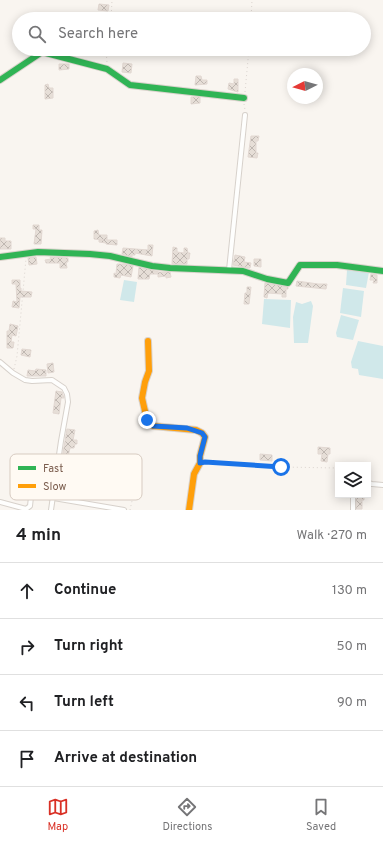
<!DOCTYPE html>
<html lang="en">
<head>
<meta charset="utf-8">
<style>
  body { margin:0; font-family:Overpass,sans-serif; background:#f6f6f6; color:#202124 }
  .controls { position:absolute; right:12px; bottom:12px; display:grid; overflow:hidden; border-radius:0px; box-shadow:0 2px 10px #0003 }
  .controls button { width:36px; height:36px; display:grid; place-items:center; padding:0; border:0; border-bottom:1px solid #e0e0e0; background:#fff; color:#202124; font:20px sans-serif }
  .compass { position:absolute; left:287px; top:68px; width:36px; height:36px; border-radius:50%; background:#fff; box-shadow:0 2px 10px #0003; rotate:264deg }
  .stop { position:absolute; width:12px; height:12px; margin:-9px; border:3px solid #1a73e8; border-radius:50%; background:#fff }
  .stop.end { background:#1a73e8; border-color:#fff; box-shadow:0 1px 4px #0008 }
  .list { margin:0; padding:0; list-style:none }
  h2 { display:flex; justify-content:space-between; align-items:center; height:52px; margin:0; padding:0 16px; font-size:17px }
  h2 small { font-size:13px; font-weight:400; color:#757577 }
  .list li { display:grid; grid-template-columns:26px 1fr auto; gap:12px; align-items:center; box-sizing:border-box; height:56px; padding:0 16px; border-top:1px solid #e0e0e0 }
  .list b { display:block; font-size:15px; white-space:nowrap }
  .list em { font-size:13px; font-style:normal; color:#757577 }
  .icon { flex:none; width:22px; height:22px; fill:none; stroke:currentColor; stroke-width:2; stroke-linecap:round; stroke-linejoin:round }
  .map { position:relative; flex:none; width:383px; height:510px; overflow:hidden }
  .search { position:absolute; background:#fff; box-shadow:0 2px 10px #0003; left:12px; right:12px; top:12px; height:44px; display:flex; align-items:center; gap:10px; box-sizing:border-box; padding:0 14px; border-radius:22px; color:#757577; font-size:15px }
  .sheet { height:276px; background:#fff }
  nav { display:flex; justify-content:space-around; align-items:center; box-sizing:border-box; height:56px; border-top:1px solid #e0e0e0; background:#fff; font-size:11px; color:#757577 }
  nav a { display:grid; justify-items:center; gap:2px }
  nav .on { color:#d93025 }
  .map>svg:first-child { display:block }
</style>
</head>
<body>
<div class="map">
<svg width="383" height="510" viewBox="0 0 383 510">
  <defs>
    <pattern id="building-cross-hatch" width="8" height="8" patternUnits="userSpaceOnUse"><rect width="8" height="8" fill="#e6ded7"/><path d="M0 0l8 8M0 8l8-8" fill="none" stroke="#bfb7b1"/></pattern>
  </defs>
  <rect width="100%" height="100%" fill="#f9f5f0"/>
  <g fill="#d0e8ea">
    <polygon points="347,270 369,272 366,288 346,285"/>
    <polygon points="124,280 137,282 134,302 120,300"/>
    <polygon points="343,288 364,291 361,317 340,313"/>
    <polygon points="264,299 291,300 290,328 262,324"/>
    <polygon points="311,301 313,306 308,343 294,343 293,317 296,302 302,304"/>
    <polygon points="341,315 359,320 353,340 337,337 336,333"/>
    <polygon points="358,341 383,346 383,379 359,375 358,369 352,368 351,362"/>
  </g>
  <g fill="url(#building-cross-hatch)" stroke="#e2d8d2">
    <polygon points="99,4 109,5 108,11 98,10"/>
    <polygon points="123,63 132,64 131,73 122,72"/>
    <polygon points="59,64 69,64 69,69 59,70"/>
    <polygon points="196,76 201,76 202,80 207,80 207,84 195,85"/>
    <polygon points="234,79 238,79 238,92 228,89 229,83 234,84"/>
    <polygon points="48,84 49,88 53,88 53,98 45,99 45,85"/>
    <polygon points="191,97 200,97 200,103 191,104"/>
    <polygon points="251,136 259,136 258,141 256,141 256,153 258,153 257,158 248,157"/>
    <polygon points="33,225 39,225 39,230 42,230 41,244 34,244 36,229 33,229"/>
    <polygon points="98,230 99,235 107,235 107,240 117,240 117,245 106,244 106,243 99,242 99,240 104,240 94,239 94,231"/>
    <polygon points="0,238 5,238 5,241 11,241 11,249 0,249"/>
    <polygon points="148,245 153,245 152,256 135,253 135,255 132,255 132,257 122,254 123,248 148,250"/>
    <polygon points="173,247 177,248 177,252 184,253 184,248 187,248 188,253 190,253 189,259 187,259 187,264 172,264"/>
    <polygon points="235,255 245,257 244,262 251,263 250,268 233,265"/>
    <polygon points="36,257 37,264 29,265 28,258"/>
    <polygon points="50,257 68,258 68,262 66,262 67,268 60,268 60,263 46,263 45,260 51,259"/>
    <polygon points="254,259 261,259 261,267 254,266"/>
    <polygon points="117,264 124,264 133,266 131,277 121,275 120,278 114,277 114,273 116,274"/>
    <polygon points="139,267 159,272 170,272 171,277 166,278 166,276 158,277 158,274 150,274 149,279 138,279"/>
    <polygon points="371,274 377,275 377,283 373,283 374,280 370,280"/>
    <polygon points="12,280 20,280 20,288 21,288 21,291 32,292 31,297 20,297 19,308 12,307 13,301 17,302 16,284 12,284"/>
    <polygon points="297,281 318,284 327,284 326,289 296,286"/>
    <polygon points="265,283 288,287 288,289 286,289 286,297 282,297 282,294 268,293 267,298 264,297"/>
    <polygon points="247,287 251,287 249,304 244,304 245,293 247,293"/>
    <polygon points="10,324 18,326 16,336 12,335 11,342 14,342 13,348 7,348 7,331 9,331"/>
    <polygon points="22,349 31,350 30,357 21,355"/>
    <polygon points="53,363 54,372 48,373 47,364"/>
    <polygon points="36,369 46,370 46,376 27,376 28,370 35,371"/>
    <polygon points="56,391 62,392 64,398 61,398 59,414 53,413"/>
    <polygon points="67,429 75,430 73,440 77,440 77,444 75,444 74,448 70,448 66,465 61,465"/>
    <polygon points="318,447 330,448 330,454 328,454 327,462 321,461 322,454 318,454"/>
    <polygon points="260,454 272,455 272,461 260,460"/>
    <polygon points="356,496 364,496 364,500 362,500 362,509 356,509"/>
  </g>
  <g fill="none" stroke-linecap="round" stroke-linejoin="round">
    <g stroke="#d7d1cb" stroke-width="6">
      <g id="street">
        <polyline points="229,270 245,115"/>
        <polyline points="0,362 13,373 25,380 32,381 52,380 64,388 67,394 68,402 61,441 51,510"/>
        <polyline points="368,483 372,484 383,485"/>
        <polyline points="353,495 353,510"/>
        <polyline points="0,502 26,509 30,506 31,497 36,495 124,510"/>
      </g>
    </g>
    <g stroke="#d9d2cb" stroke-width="8">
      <g id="fast">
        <polyline points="0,80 42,52 107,69 130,85 244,98"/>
        <polyline points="0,257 38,252 90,254 110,256 152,266 170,268 243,271 267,279 288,283 300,265 337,265 383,271"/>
      </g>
    </g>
    <g stroke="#d9d2cb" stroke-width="8">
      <polyline id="slow" points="148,341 149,371 145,382 142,398 147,420 153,426 196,430 202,433 205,437 200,456 200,463 194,474 189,510"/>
    </g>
    <g stroke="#dcd5d0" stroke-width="1" stroke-dasharray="1 3" stroke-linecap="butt">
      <polyline points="111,19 112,0"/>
      <polyline points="251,19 252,0"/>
      <polyline points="106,49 107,63"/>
      <polyline points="245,92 249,49"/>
      <polyline points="244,104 245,110"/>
      <polyline points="14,369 17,356 26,259"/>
      <polyline points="205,462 281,467 338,468"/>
      <polyline points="130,510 132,501"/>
    </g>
    <use href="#street" stroke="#fefefd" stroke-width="4"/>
    <use href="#fast" stroke="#30b455" stroke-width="6"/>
    <use href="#slow" stroke="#ff9f0a" stroke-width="6"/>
  </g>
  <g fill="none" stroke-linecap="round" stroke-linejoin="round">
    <polyline stroke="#1a73e8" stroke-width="5" points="147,420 153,426 187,428 202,433 205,437 200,456 200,463 205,462 281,467"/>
  </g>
  <rect x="10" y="454" width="132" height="46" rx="6" fill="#fffaf3" stroke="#d7cbc1" stroke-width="1"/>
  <rect x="18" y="466" width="18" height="4" fill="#30b455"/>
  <rect x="18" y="484" width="18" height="4" fill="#ff9f0a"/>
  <g font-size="11" fill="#7a5c4d">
    <text x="43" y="472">Fast</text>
    <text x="43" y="490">Slow</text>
  </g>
</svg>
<div class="controls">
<button><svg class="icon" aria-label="layers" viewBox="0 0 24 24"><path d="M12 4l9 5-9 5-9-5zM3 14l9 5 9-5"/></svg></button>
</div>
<svg class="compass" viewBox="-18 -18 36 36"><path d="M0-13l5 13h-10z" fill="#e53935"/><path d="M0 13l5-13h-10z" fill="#757577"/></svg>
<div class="stop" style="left:281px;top:467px"></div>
<div class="stop end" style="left:147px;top:420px"></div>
<div class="search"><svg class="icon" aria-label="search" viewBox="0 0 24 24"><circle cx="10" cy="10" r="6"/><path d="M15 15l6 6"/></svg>Search here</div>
</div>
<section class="sheet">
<h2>4 min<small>Walk · 270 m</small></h2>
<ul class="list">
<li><svg class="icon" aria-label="ahead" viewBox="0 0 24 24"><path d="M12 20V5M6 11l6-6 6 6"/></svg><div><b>Continue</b></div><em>130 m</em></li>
<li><svg class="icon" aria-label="right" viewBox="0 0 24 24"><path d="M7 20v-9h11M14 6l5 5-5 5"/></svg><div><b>Turn right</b></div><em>50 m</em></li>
<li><svg class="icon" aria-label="left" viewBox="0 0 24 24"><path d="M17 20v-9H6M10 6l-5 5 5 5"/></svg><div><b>Turn left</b></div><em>90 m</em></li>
<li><svg class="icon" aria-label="arrive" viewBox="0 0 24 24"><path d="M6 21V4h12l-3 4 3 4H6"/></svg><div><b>Arrive at destination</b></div></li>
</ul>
</section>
<nav>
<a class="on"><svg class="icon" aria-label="map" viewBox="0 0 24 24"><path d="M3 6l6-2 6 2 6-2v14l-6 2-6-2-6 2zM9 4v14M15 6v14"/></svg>Map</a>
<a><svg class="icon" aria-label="directions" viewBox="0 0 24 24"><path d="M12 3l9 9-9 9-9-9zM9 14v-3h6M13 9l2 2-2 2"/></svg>Directions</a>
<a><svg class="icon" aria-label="saved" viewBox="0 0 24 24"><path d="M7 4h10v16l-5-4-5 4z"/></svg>Saved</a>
</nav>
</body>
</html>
